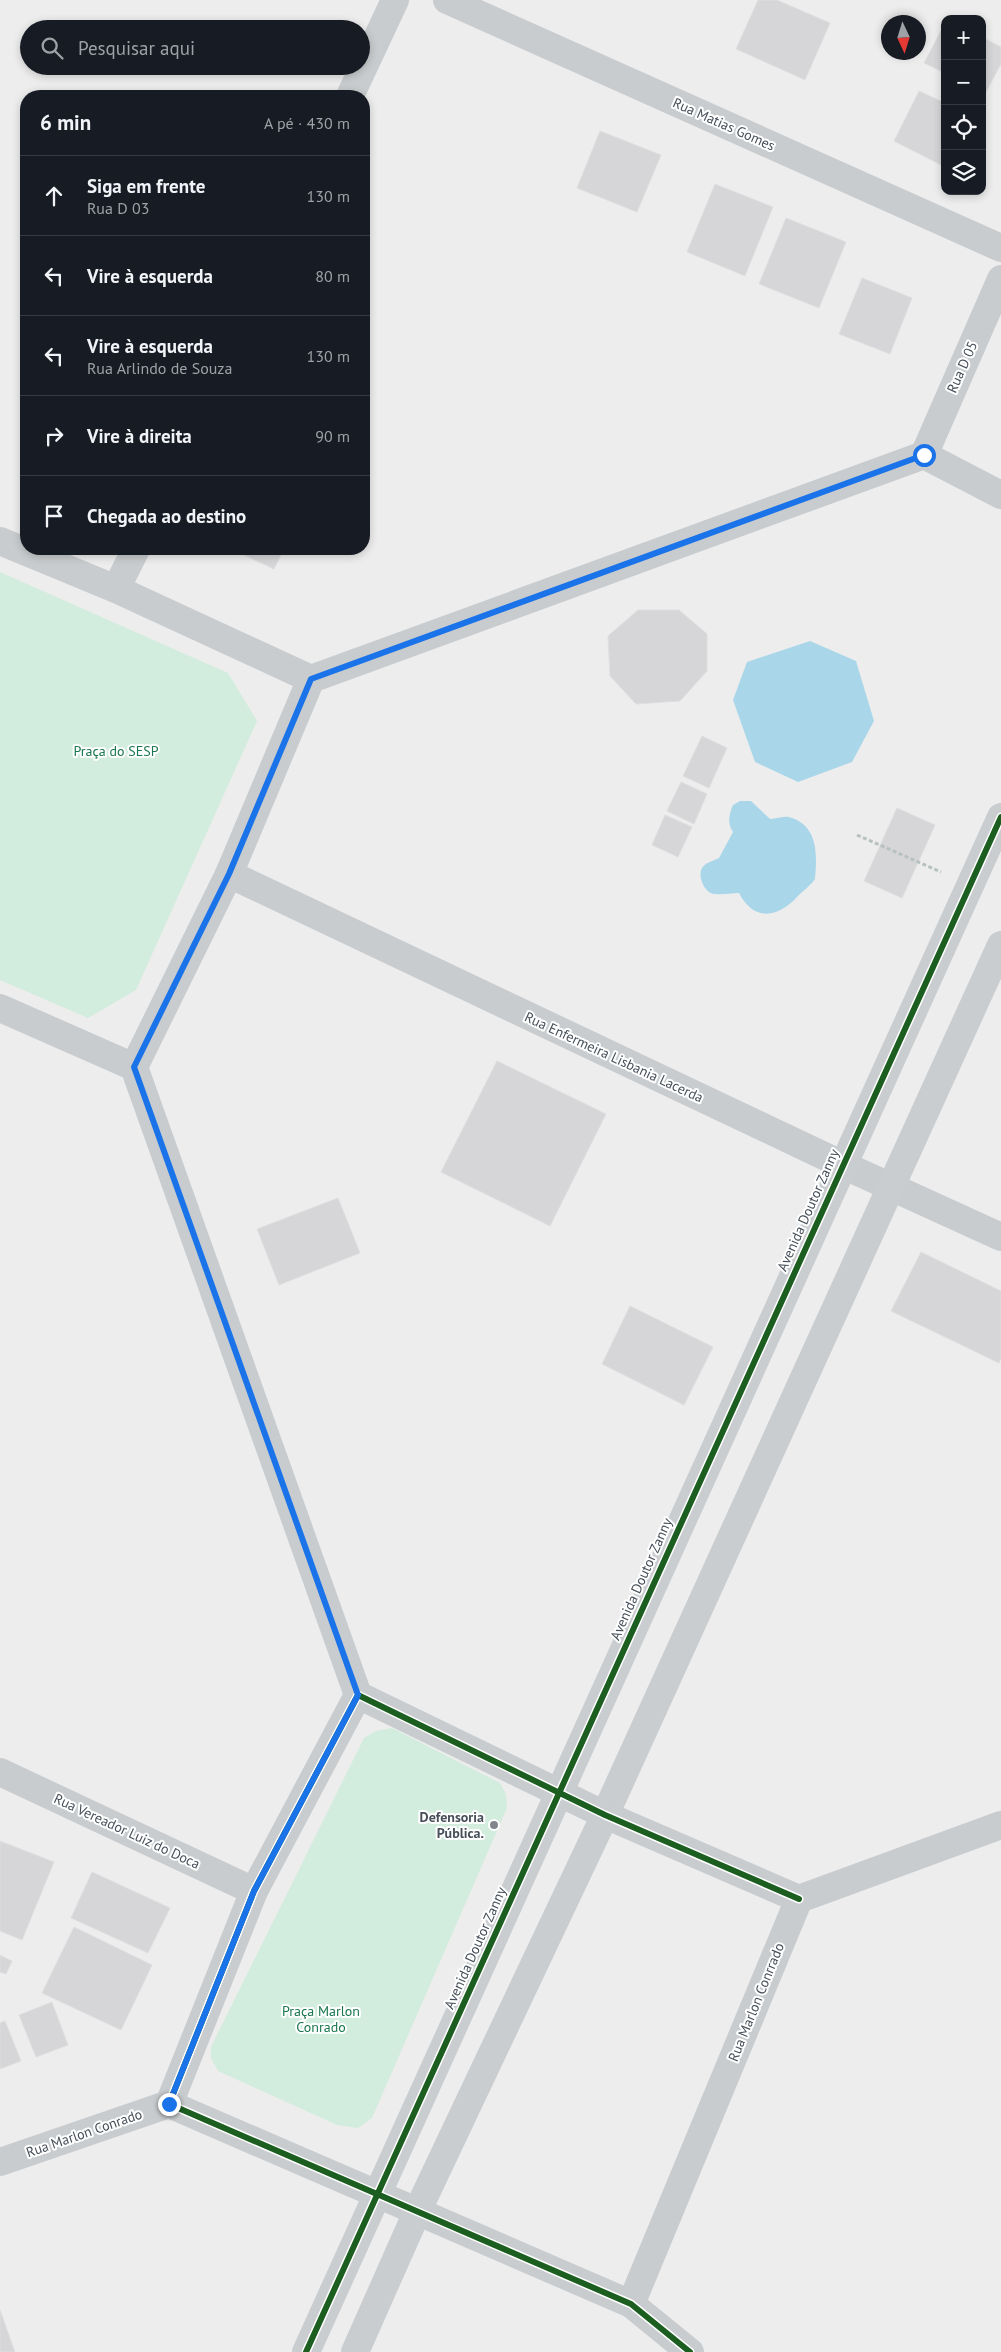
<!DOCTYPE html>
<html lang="pt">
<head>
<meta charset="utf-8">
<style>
  body { margin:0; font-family:"PT Sans",sans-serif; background:#20242c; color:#f1f3f6 }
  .controls { position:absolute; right:15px; top:15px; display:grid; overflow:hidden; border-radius:10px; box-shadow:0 2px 8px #0003 }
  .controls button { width:45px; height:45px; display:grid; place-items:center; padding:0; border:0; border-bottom:1px solid #363941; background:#171b24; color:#f1f3f6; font:25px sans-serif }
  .compass { position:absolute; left:881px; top:15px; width:45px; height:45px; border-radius:50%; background:#171b24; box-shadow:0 2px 8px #0003; rotate:176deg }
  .stop { position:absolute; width:15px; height:15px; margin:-11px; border:4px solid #1a73e8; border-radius:50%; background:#fff }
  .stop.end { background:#1a73e8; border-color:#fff; box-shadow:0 1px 5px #0008 }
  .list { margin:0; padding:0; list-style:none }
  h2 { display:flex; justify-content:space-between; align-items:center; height:65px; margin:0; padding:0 20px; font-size:21px }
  h2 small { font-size:16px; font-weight:400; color:#9ea1a6 }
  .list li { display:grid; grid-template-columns:32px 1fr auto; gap:15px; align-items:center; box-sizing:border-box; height:80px; padding:0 20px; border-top:1px solid #363941 }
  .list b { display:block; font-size:19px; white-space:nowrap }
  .list p { margin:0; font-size:16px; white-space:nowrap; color:#9ea1a6 }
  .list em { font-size:16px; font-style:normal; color:#9ea1a6 }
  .icon { flex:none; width:28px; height:28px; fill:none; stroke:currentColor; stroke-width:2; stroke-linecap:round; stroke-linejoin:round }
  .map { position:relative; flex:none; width:1001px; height:2352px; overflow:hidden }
  .search { position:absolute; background:#171b24; box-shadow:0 2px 8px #0003; left:20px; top:20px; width:350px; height:55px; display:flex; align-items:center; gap:12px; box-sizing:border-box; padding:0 18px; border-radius:28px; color:#9ea1a6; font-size:19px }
  .panel { position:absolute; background:#171b24; box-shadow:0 2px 8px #0003; left:20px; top:90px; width:350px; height:465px; border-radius:20px }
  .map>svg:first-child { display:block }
</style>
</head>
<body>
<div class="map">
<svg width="1001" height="2352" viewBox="0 0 1001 2352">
  <rect width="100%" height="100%" fill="#eeeded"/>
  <g fill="#d2ecde">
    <polygon points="0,572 228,673 257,721 136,990 88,1018 0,980"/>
    <polygon points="392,1728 500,1783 506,1794 507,1808 372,2118 358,2128 337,2125 218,2071 211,2058 211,2047 364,1738 376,1731"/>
  </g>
  <g fill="#a9d7e9">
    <polygon points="810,641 856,661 874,721 852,762 798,782 755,762 733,700 747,662"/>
    <path d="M740 801H751L770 819C777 819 783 816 789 817 819 825 817 856 815 879 810 886 804 890 798 896 778 918 754 922 739 893 731 893 722 895 715 894 705 894 697 876 702 868 706 862 713 861 719 858L733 832C727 824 729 814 733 805Z"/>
  </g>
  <g fill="#d6d5d7" stroke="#dfdfe0">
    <polygon points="758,0 777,0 830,23 805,80 736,49"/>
    <polygon points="945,23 945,73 924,63"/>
    <polygon points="982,37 1001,47 1001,64 985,94 982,93"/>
    <polygon points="919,91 945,103 945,167 894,141"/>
    <polygon points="600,131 661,155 637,212 577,188"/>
    <polygon points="715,184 773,207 745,276 687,252"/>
    <polygon points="786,218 846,242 819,308 759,284"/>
    <polygon points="862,278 912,298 890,354 839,334"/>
    <polygon points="231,549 284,549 274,569"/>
    <polygon points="638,610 679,610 707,634 707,671 680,701 636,704 610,676 608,636"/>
    <polygon points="702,736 727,748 709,788 683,776"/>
    <polygon points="681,782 707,794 694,824 667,811"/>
    <polygon points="897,808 935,825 902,898 864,881"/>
    <polygon points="665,815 692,827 678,857 652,845"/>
    <polygon points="497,1061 606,1114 550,1226 441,1172"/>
    <polygon points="338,1198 360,1253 279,1285 257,1229"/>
    <polygon points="921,1252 1001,1291 1001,1358 999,1363 891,1311"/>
    <polygon points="630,1306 713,1347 684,1405 602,1364"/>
    <polygon points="0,1841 54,1862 22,1940 0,1931"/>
    <polygon points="92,1872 170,1908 148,1953 71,1918"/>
    <polygon points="74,1927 152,1965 121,2030 42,1993"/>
    <polygon points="0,1955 12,1961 6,1974 0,1972"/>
    <polygon points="52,2002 68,2045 36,2057 19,2015"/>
    <polygon points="5,2021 21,2061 0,2069 0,2023"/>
    <polygon points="0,2310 15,2352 0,2352"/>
  </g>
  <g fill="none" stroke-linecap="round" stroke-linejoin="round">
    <polyline stroke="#b7c2c0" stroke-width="3" stroke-dasharray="4 2.5" stroke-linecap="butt" points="857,835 941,872"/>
    <g stroke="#c9ccce" stroke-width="28">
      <polyline points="447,0 1001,248"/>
      <polyline points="350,96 395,0"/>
      <polyline points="924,455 1001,279"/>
      <polyline points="924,455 1001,495"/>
      <polyline points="0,541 116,589 311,679 229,874 134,1067 0,1008"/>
      <polyline points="116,589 136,549"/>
      <polyline points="311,679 924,455"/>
      <polyline points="229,874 843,1165 1001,1237"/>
      <polyline points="134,1067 358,1695"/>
      <polyline points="0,1772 254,1891"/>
      <polyline points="0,2162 169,2104"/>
      <polyline points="631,2304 799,1899 1001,1825"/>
      <polyline points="690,2352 631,2304 169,2104 254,1891 358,1695 605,1815 799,1899"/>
    </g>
    <g stroke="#cacdcf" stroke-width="28">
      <polyline points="306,2352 1001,817"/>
      <polyline points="355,2352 417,2212 605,1815 1001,945"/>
    </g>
    <g stroke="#fff" stroke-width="9">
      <g id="cycleway">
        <polyline points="306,2352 1001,817"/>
        <polyline points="690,2352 631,2304 169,2104 254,1891 358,1695 605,1815 799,1899"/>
      </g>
    </g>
    <use href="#cycleway" stroke="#1b5e20" stroke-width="6"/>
  </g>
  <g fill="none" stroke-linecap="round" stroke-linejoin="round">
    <polyline stroke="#1a73e8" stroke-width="6" points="169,2104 254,1891 358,1695 134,1067 229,874 311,679 924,455"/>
  </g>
  <circle fill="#81868d" stroke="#fff" stroke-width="2" cx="494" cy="1825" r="5"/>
  <g text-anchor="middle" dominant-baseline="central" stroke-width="4" stroke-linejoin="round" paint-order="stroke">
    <g font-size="14" fill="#464f59" stroke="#fff">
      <text transform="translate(724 124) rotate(24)">Rua Matias Gomes</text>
      <text transform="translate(962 367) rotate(-66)">Rua D 05</text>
      <text transform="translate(614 1057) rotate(25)">Rua Enfermeira Lisbania Lacerda</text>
      <text transform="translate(808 1210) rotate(-66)">Avenida Doutor Zanny</text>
      <text transform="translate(641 1579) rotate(-66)">Avenida Doutor Zanny</text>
      <text transform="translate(127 1831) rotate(25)">Rua Vereador Luiz do Doca</text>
      <text transform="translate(475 1948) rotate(-66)">Avenida Doutor Zanny</text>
      <text transform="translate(756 2002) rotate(-68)">Rua Marlon Conrrado</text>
      <text transform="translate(84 2133) rotate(-19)">Rua Marlon Conrado</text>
    </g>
    <g font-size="14" fill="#1a764f" stroke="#fff">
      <text x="116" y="751">Praça do SESP</text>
      <text x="321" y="2011">Praça Marlon<tspan x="321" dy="16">Conrado</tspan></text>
    </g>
    <g font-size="14" font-weight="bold" fill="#464f59" stroke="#fff" text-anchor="end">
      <text x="484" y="1817">Defensoria<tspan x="484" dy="16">Pública.</tspan></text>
    </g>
  </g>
</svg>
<div class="controls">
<button>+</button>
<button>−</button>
<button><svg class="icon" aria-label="locate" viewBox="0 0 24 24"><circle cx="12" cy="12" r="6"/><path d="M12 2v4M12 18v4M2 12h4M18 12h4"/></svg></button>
<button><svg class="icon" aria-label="layers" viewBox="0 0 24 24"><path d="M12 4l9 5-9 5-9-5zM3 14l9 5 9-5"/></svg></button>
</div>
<svg class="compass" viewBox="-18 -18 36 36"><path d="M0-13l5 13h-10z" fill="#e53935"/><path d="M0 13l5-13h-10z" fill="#9ea1a6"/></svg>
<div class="stop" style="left:924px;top:455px"></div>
<div class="stop end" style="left:169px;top:2104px"></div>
<div class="search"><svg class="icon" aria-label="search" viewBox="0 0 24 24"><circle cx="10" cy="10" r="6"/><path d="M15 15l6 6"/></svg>Pesquisar aqui</div>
<section class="panel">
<h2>6 min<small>A pé · 430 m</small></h2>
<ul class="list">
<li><svg class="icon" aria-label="ahead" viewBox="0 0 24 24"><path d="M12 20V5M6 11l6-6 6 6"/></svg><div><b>Siga em frente</b><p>Rua D 03</p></div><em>130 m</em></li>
<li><svg class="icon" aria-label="left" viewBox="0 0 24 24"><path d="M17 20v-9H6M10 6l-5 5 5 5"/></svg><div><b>Vire à esquerda</b></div><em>80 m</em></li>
<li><svg class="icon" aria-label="left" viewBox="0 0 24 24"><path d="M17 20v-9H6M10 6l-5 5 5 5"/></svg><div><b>Vire à esquerda</b><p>Rua Arlindo de Souza</p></div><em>130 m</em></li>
<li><svg class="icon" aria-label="right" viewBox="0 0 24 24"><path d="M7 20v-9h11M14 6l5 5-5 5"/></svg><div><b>Vire à direita</b></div><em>90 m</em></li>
<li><svg class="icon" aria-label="arrive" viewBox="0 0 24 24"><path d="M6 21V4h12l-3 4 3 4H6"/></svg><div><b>Chegada ao destino</b></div></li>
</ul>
</section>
</div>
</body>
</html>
